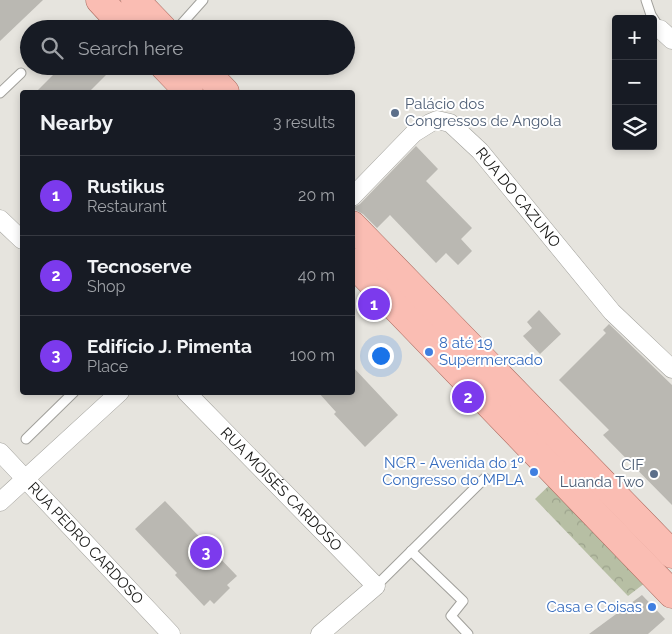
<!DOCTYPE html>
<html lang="en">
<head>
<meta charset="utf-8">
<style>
  body { margin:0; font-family:Raleway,sans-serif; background:#242831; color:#f1f3f6 }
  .controls { position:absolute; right:15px; top:15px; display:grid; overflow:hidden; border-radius:5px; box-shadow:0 2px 8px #0003 }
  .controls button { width:45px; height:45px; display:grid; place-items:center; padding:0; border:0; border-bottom:1px solid #363941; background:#171b24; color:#f1f3f6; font:25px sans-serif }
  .you { position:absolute; left:380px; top:355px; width:18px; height:18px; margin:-12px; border:4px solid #fff; border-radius:50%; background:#1a73e8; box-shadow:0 0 0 8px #1a73e833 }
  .badge { display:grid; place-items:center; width:32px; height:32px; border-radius:50%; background:#7c3aed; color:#fff; font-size:16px; font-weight:700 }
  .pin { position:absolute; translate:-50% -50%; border:2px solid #fff; box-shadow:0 1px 5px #0006 }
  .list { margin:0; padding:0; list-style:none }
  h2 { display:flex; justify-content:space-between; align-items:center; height:65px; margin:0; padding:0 20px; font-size:21px }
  h2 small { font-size:16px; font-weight:400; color:#9ea1a6 }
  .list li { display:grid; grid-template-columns:32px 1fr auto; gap:15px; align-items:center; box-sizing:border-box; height:80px; padding:0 20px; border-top:1px solid #363941 }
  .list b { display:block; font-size:19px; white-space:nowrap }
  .list p { margin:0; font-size:16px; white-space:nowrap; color:#9ea1a6 }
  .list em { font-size:16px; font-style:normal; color:#9ea1a6 }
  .icon { flex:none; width:28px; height:28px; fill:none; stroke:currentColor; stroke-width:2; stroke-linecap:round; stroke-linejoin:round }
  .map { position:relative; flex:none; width:672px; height:634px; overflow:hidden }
  .search { position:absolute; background:#171b24; box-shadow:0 2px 8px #0003; left:20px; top:20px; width:335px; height:55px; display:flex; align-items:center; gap:12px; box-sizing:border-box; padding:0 18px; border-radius:28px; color:#9ea1a6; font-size:19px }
  .panel { position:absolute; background:#171b24; box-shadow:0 2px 8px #0003; left:20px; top:90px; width:335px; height:305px; border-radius:5px }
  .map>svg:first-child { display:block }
</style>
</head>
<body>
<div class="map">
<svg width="672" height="634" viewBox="0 0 672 634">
  <defs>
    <pattern id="forest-crowns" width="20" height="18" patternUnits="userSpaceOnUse" patternTransform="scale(1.25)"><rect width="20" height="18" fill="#b7bfa4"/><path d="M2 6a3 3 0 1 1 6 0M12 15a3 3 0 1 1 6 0" fill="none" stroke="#9ca38c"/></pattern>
  </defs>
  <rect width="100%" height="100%" fill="#e6e4de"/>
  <polygon fill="url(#forest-crowns)" points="559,476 654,576 628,596 535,499"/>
  <g fill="#bab8b2">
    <polygon points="0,0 43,0 0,41"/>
    <polygon points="62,66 115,66 89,92 36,92"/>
    <polygon points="416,146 438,169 426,181 472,228 461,239 472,251 458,265 446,253 436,263 390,215 377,228 363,214 352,208 360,204"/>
    <polygon points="539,310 561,334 540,354 523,336 532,328 527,322"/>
    <polygon points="609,324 672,385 672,505 603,435 609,430 559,380 606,333 603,330"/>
    <polygon points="352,366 398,415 365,447 334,414 336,412 318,392 352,392"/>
    <polygon points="165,501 237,576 227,585 230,588 214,604 210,600 204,606 175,575 177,573 135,529"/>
    <polygon points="642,595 665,619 648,634 589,634"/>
  </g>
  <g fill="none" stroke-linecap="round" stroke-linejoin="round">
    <g stroke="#a1a09b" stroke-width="11">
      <g id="lane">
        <polyline points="646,0 651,15 660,29"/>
        <polyline points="177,29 203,0"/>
        <polyline points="0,93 21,73"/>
        <polyline points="26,439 74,392"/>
        <polyline points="411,551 463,601 451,616 468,634"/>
        <polyline points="376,586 485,478"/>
      </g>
    </g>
    <g stroke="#a1a09b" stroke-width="19">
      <g id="street">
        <polyline points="660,29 672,40"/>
        <path id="s1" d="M352 197 414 133 430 123 437 120 450 123 480 151 612 312 672 369"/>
        <polyline points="0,219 22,240"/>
        <path id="s2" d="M186 392 376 586 320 634"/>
        <path id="s3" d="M0 452 171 634"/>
        <polyline points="0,502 120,392"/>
      </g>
    </g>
    <g stroke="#a8655a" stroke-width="29">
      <g id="primary">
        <polyline points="100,0 127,29"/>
        <polyline points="135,0 163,29"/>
        <polyline points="164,66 189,92"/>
        <polyline points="200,66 225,92"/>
        <polyline points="352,225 672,554"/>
        <polyline points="352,262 672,594"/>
      </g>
    </g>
    <use href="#lane" stroke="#fff" stroke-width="9"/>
    <use href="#street" stroke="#fff" stroke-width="18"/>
    <use href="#primary" stroke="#fabdb3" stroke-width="28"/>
  </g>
  <g fill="#5c6f8a" stroke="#fff" stroke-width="2">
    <circle cx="395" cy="113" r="5"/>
    <circle cx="654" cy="474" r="5"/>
  </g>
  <g fill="#3f7fe0" stroke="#fff" stroke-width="2">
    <circle cx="429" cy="352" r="5"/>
    <circle cx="534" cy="472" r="5"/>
    <circle cx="652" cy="607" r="5"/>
  </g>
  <g text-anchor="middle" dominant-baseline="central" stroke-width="4" stroke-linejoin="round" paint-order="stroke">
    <g font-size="15" fill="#4e5e75" stroke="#fff" text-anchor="start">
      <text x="405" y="104">Palácio dos<tspan x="405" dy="17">Congressos de Angola</tspan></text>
      <text x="644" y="465" text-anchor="end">CIF<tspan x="644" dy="17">Luanda Two</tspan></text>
    </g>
    <g font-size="15" fill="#141412" stroke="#fff">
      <text stroke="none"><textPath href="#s1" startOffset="230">RUA DO CAZUNO</textPath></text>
      <text stroke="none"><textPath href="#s2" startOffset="136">RUA MOISÉS CARDOSO</textPath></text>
      <text stroke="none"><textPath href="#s3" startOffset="125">RUA PEDRO CARDOSO</textPath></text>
    </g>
    <g font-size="15" fill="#366cbe" stroke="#fff" text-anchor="end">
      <text x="439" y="343" text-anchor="start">8 até 19<tspan x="439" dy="17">Supermercado</tspan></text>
      <text x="524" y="463">NCR - Avenida do 1º<tspan x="524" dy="17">Congresso do MPLA</tspan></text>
      <text x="642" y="607">Casa e Coisas</text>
    </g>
  </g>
</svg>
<div class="controls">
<button>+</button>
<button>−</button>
<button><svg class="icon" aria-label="layers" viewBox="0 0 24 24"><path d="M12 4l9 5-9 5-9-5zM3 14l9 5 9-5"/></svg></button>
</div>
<div class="you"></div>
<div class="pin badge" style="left:374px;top:304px">1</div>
<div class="pin badge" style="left:468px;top:397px">2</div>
<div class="pin badge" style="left:206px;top:552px">3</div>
<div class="search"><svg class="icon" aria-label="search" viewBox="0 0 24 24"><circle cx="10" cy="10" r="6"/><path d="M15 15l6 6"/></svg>Search here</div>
<section class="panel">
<h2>Nearby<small>3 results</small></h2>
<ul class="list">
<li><span class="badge">1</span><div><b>Rustikus</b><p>Restaurant</p></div><em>20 m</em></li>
<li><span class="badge">2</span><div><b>Tecnoserve</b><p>Shop</p></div><em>40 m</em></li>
<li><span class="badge">3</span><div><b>Edifício J. Pimenta</b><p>Place</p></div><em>100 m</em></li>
</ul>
</section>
</div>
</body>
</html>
